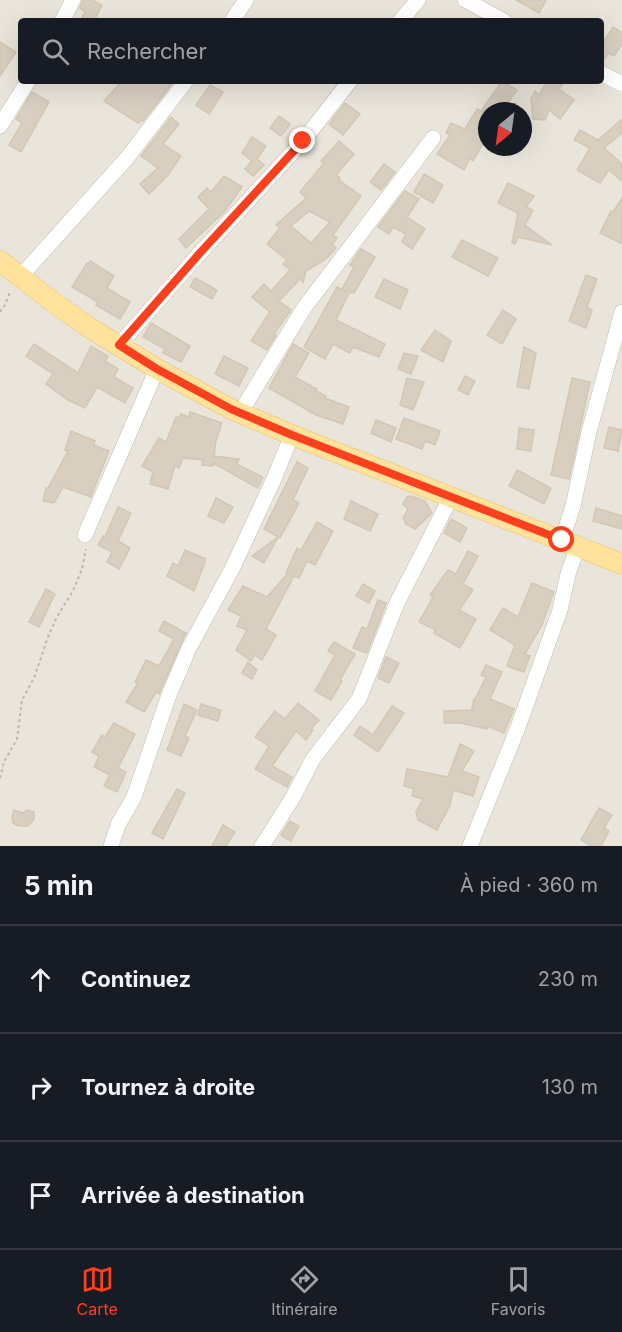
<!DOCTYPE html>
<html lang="fr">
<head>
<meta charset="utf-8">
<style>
  body { margin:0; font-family:Inter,sans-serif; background:#242831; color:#f1f3f6 }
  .compass { position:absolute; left:478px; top:102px; width:54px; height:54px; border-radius:50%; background:#171b24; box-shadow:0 6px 24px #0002; rotate:209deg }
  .stop { position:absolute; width:18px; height:18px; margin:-14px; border:4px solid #fc3f1d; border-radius:50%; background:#fff }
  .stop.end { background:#fc3f1d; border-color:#fff; box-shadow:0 2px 6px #0008 }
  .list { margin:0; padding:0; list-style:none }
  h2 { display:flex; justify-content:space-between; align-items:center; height:78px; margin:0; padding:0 24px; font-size:26px }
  h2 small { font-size:20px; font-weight:400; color:#9ea1a6 }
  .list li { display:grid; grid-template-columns:39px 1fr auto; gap:18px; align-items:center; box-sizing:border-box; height:108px; padding:0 24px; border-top:2px solid #363941 }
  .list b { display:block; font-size:22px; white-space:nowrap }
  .list em { font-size:20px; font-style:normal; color:#9ea1a6 }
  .icon { flex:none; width:33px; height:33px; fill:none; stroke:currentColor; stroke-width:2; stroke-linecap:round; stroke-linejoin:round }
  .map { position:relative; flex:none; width:622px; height:846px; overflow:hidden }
  .search { position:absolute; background:#171b24; box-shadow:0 6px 24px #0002; left:18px; right:18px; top:18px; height:66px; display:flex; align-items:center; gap:15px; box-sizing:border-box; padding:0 21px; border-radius:6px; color:#9ea1a6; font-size:22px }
  .sheet { height:402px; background:#171b24 }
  nav { display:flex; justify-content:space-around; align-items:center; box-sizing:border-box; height:84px; border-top:2px solid #363941; background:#171b24; font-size:16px; color:#9ea1a6 }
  nav a { display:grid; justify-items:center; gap:3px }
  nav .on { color:#fc3f1d }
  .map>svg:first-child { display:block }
</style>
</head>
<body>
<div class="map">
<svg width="622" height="846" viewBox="0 0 622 846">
  <rect width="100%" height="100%" fill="#f6f3ec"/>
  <path fill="#eae5da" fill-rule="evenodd" d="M0 0H622V846H0ZM21 21H601V81H21ZM487 111H523V147H487Z"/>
  <g fill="#d8cfc1" stroke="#d3c7b4" stroke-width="1.5" fill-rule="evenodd">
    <polygon points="83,0 92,0 102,5 94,21 80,21 85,12 80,8"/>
    <polygon points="516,0 546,0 539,13"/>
    <polygon points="613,27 622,33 622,44 614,56 609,53 601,63 601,46"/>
    <polygon points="0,42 16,52 0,76"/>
    <polygon points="122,81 174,81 143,121 141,120 138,123 104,101"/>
    <polygon points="502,81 517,90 502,111 481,111 487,114 487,136 473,161 470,158 464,170 437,154 450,135 446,133 451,123 465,129 477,109 481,111"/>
    <polygon points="547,81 565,81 559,89 574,100 560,119 549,110 545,120 533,119 531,99 535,91 539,95"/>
    <polygon points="210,85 223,92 209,114 196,105"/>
    <polygon points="32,92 49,102 21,152 9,145 22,123 16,119"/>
    <polygon points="345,103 360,114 343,135 329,124"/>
    <polygon points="279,116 290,124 281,136 270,128"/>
    <polygon points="171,117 179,124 163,144 181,156 168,175 149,194 140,184 158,168 141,156"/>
    <polygon points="621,120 622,133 604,148 622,164 622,181 609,170 600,183 577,170 590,148 574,140 580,130 598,140"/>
    <polygon points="252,137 266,146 257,159 264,165 253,176 245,169 252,161 242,153"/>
    <path d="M339 141 354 154 336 175 340 178 339 180 361 196 333 235 337 238 332 244 336 248 326 259 306 271 303 282 300 279 279 301 291 310 274 334 276 335 267 350 251 341 270 312 252 297 264 284 271 291 290 270 283 264 287 260 267 244 280 228 276 225 306 198 300 192 324 163 321 161ZM309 211 330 222 311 243 291 226Z"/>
    <polygon points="384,164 395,172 381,190 370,182"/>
    <polygon points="424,174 443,185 433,203 414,192"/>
    <polygon points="224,176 242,187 225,211 186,248 179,239 209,209 198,197 207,188 211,192"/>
    <polygon points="508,183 534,196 526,207 533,210 525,225 552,245 518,237 515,244 512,243 518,213 498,203"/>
    <polygon points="405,191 419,199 407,217 425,229 412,249 402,242 406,234 393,227 389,234 378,227"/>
    <polygon points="622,198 622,244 600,233 611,211 613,212"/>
    <polygon points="462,240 498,258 488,276 452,257"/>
    <polygon points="361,249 375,257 354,293 349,293 336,320 385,344 379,357 353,347 350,353 333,344 325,359 304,347 337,287 347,292 342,289 354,267 350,265"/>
    <polygon points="90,261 114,276 107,288 130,302 120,319 96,305 98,302 72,287 87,263 88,265"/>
    <polygon points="586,275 597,279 587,307 592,310 586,328 569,321"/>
    <polygon points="195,278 217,290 212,299 190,287"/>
    <polygon points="384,279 408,290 400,309 375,297"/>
    <polygon points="503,310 516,319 502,344 487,335"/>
    <polygon points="151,323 190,346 181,362 163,353 165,349 143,337"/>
    <polygon points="435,330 451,341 443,362 421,350"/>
    <polygon points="34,344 78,373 91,346 108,356 105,361 118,369 114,377 133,388 125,403 97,387 85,408 68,400 46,384 53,374 26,356"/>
    <polygon points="293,344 309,353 295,377 317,389 316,391 326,396 325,398 349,407 343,424 316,415 269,388"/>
    <polygon points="524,347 536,353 529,389 517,387"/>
    <polygon points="404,353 418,356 411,374 398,369"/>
    <polygon points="224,356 248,368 239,386 215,374"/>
    <polygon points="465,376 475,381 468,395 458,390"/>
    <polygon points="407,378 424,382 413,410 400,405"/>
    <polygon points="572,378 590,382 569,479 551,475"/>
    <polygon points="190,412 222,423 216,441 214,456 239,459 236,464 263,477 258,488 213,463 213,466 202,465 203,460 183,458 179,468 175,466 168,489 150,484 153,472 142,466 159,438 166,442 176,417 179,418 181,414 189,417"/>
    <polygon points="404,418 440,431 435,445 425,441 422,449 396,439"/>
    <polygon points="376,420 396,428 391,442 371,433"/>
    <polygon points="609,427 622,430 618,451 604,448"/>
    <polygon points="519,428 534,430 531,451 517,449"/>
    <polygon points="71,431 95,441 93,445 109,451 91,496 91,497 63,487 54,503 43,501 46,488 48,488 68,451 65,450"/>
    <polygon points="297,462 308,468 293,500 299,503 280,538 264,529"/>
    <polygon points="517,470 551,488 544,504 509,486"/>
    <polygon points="411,496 425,501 432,513 415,529 406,524 403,518 408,509 403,504 407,497"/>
    <polygon points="216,498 233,507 224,523 208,516"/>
    <polygon points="351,501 378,514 370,531 344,519"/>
    <polygon points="118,507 131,513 118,541 130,548 119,569 107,562 112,552 98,545 103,536 105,537"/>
    <polygon points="596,508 622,516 622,529 593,521"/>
    <polygon points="451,519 467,528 460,542 444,533"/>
    <polygon points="317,522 333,531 315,565 307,561 299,578 294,576 266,629 276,635 262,660 255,655 251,661 236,650 247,630 237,626 241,616 228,610 243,586 267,597 288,573 286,573 297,548 301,550"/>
    <polygon points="278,537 264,563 252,556"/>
    <polygon points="185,550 206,559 194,591 167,576 173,563 178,566"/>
    <polygon points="468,551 478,556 463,584 473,590 459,610 476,619 460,648 434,633 436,630 419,622 433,597 430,595 448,570 456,574"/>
    <polygon points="532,583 554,592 542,625 525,654 530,656 524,672 507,666 515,645 490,630 503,608 518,617"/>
    <polygon points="363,584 375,591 369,603 356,596"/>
    <polygon points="46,589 55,594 39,627 29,622"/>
    <polygon points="378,600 386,603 367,653 353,648 362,627 367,629"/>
    <polygon points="164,621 186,633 159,694 156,692 144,712 126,702 138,683 135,682 146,660 159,666 174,639 159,631"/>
    <polygon points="334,642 355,654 340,680 342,681 331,700 315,691 335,655 328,651"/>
    <polygon points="386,657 399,663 389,683 378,678"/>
    <polygon points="248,662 257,670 252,679 242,673"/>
    <polygon points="486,665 502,672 490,699 514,709 504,733 487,726 487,729 461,723 444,723 444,711 474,710 472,709 474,699 475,699 486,677 481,675"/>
    <polygon points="298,703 319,720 311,729 313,730 306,740 296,731 272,766 292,777 287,787 255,769 269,746 255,737 275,711 285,719"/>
    <polygon points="184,704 197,710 185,736 189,738 181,756 167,750"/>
    <polygon points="201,704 221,710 218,721 198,715"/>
    <polygon points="392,706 404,713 378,752 354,735 360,726 373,735"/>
    <polygon points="114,723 135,734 118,768 126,772 117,792 104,786 110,775 94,767 99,756 92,752 102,735 105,737"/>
    <polygon points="460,744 474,751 462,771 479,777 473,796 453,790 450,805 437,830 418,820 416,812 423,799 412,796 414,789 404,786 407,769 448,777"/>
    <polygon points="177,789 185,793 163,839 152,833"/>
    <polygon points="599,808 612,815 604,828 609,831 601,846 591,846 581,840"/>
    <polygon points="14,810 23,813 27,810 34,812 34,819 28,826 19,826 13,823 12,817"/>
    <polygon points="290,821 299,826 291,841 281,835"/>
    <polygon points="223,825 235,832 226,846 212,846"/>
  </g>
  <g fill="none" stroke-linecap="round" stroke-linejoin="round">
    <g stroke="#c2bbae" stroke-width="16">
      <g id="minor">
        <polyline points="465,0 504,21"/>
        <polyline points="62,21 73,0"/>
        <polyline points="232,21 246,0"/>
        <polyline points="400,21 418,0"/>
        <polyline points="601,73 622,84"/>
        <polyline points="0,126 28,81"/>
        <polyline points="20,277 127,158 186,81"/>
        <polyline points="119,345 199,254 303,141 350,81"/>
        <polyline points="240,413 304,308 433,138"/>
        <polyline points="85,535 157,369"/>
        <polyline points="562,540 573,506 589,432 622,312"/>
        <polyline points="111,846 118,825 134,797 169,695 189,648 232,569 273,481 292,435"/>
        <polyline points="262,846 292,799 313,759 359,699 397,603 451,497"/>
        <polyline points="470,846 517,730 560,610 568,574 578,546"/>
      </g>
    </g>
    <g stroke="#e6c16a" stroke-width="21">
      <polyline id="major" points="0,261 53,302 90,328 157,369 231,409 292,435 622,564"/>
    </g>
    <g stroke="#c4b79f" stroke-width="2" stroke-dasharray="3 3" stroke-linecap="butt">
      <polyline points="0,312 5,305 10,292"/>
      <polyline points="0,778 4,762 17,739 22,700 34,678 49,634 58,615 73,591 82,569 86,549"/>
    </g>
    <use href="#minor" stroke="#fff" stroke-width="15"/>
    <use href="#major" stroke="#ffe39c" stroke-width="20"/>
  </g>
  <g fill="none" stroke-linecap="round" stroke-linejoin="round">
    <polyline stroke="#fc3f1d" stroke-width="8" points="303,141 199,254 119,345 157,369 231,409 292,435 562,540"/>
  </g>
</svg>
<svg class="compass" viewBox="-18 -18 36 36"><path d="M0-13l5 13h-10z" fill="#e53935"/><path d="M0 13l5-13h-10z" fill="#9ea1a6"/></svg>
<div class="stop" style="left:562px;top:540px"></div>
<div class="stop end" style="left:303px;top:141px"></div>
<div class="search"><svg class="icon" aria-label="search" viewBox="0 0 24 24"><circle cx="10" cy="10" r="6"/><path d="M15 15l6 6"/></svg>Rechercher</div>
</div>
<section class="sheet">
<h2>5 min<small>À pied · 360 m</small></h2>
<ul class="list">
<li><svg class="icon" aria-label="ahead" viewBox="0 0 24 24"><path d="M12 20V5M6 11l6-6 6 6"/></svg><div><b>Continuez</b></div><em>230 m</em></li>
<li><svg class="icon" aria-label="right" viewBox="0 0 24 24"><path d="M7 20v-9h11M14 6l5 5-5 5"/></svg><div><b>Tournez à droite</b></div><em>130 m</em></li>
<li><svg class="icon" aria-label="arrive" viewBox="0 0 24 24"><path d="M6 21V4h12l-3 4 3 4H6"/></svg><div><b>Arrivée à destination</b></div></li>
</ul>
</section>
<nav>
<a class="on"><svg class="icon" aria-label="map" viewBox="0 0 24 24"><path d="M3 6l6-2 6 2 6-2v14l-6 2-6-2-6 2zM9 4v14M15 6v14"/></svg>Carte</a>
<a><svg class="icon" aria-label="directions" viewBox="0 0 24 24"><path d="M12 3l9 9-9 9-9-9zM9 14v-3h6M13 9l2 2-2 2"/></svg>Itinéraire</a>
<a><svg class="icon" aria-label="saved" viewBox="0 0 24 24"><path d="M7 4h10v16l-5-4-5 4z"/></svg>Favoris</a>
</nav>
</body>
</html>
